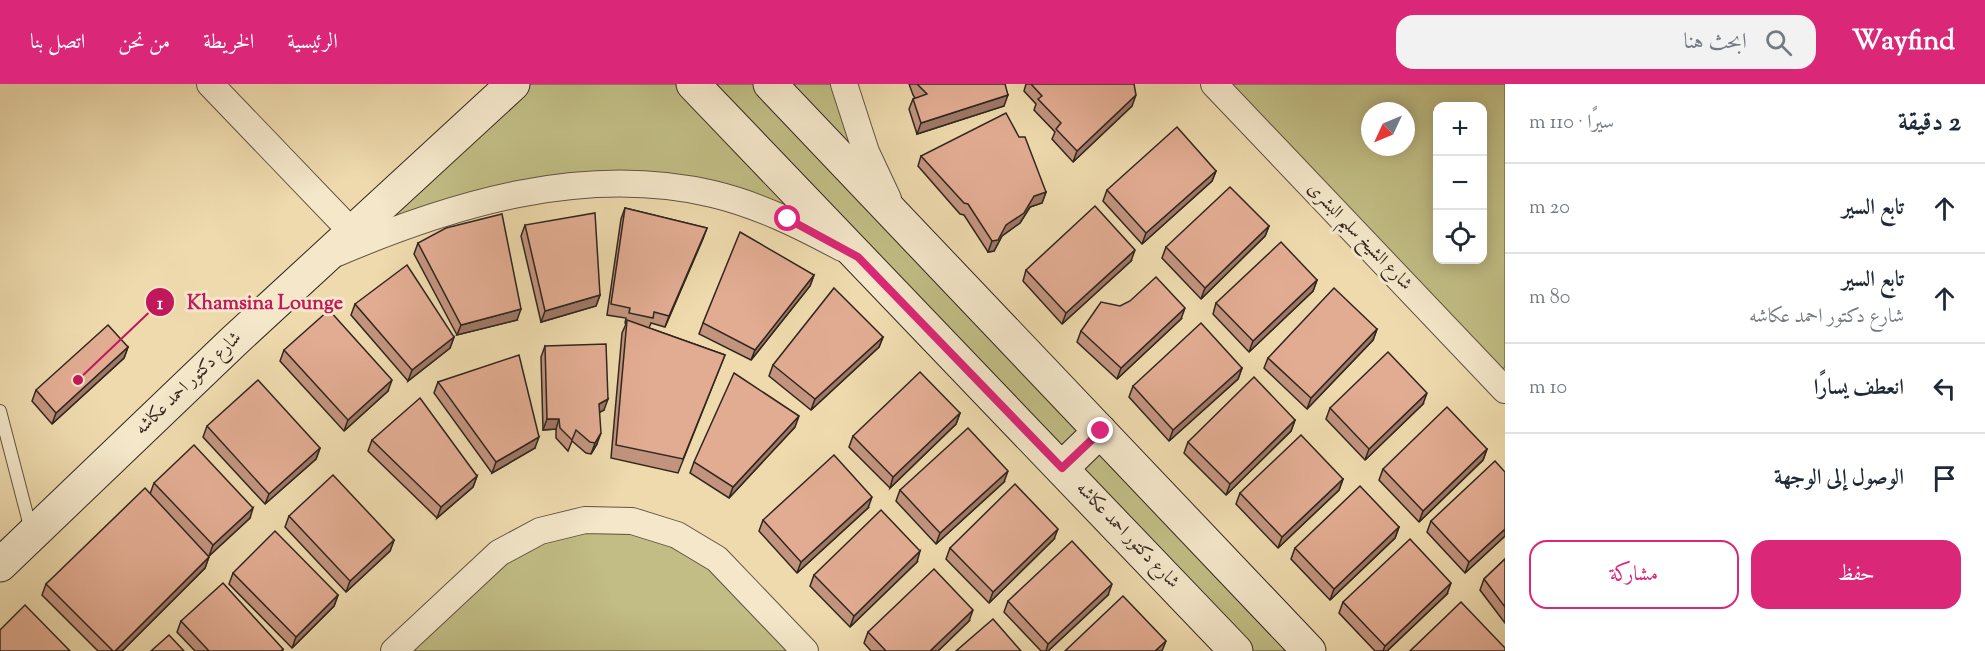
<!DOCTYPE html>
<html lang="ar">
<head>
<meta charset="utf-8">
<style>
  body { margin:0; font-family:"Sorts Mill Goudy",Amiri,serif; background:#f2f2f3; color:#1f2937; direction:rtl }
  .controls { position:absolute; right:18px; top:18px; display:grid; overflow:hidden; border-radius:12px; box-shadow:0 3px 15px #0003 }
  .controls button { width:54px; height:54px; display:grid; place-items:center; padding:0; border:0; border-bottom:2px solid #e0e1e3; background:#fff; color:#1f2937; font:30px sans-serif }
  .compass { position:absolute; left:1361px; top:18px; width:54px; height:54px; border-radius:50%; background:#fff; box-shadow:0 3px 15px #0003; rotate:226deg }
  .stop { position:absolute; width:18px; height:18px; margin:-14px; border:4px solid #db2777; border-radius:50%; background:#fff }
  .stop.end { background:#db2777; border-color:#fff; box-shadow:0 2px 6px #0008 }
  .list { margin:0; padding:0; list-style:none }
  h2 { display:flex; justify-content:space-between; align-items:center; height:78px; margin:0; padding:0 24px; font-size:26px }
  h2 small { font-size:20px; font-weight:400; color:#747a83 }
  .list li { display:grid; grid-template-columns:39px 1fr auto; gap:18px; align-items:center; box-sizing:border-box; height:90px; padding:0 24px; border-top:2px solid #e0e1e3 }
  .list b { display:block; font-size:22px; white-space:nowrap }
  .list p { margin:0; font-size:20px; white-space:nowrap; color:#747a83 }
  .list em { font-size:20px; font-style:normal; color:#747a83 }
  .actions { display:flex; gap:12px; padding:18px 24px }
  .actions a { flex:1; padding:14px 0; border:2px solid #db2777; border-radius:18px; text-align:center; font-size:21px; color:#db2777 }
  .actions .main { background:#db2777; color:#fff }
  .icon { flex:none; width:33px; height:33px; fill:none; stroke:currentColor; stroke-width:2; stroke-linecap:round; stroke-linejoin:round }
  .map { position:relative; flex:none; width:1505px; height:567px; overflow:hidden; direction:ltr }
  header { display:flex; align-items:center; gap:36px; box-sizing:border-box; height:84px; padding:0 30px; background:#db2777; color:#fff }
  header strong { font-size:28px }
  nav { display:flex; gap:33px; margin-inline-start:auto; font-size:21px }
  .search { width:420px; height:54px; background:#f2f2f3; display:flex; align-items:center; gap:15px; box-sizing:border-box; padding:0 21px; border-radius:18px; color:#747a83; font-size:22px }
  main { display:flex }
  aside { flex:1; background:#fff }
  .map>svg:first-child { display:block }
</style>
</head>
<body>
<header>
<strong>Wayfind</strong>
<div class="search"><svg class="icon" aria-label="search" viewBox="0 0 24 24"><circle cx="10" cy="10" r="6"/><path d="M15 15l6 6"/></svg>ابحث هنا</div>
<nav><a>الرئيسية</a><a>الخريطة</a><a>من نحن</a><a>اتصل بنا</a></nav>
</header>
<main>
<aside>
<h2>2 دقيقة<small>سيرًا · 110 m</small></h2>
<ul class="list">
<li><svg class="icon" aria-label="ahead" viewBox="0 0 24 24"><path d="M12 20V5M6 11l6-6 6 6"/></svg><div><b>تابع السير</b></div><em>20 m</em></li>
<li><svg class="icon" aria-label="ahead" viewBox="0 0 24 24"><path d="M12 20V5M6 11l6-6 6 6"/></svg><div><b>تابع السير</b><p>شارع دكتور احمد عكاشه</p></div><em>80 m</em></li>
<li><svg class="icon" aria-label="left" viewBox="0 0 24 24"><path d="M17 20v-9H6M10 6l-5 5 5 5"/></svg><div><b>انعطف يسارًا</b></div><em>10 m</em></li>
<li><svg class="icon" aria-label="arrive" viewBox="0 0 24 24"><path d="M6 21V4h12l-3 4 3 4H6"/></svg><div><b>الوصول إلى الوجهة</b></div></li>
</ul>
<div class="actions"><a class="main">حفظ</a><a>مشاركة</a></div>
</aside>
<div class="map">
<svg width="1505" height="567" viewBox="0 0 1505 567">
  <rect width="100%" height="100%" fill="#eedaad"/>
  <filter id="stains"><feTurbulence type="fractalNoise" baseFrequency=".00333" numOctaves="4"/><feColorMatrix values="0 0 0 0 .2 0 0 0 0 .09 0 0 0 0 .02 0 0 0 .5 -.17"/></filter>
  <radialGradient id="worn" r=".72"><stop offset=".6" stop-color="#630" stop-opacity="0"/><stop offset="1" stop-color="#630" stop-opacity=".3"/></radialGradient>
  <g fill="#c1bd84" stroke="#797252" stroke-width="1.5" fill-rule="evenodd">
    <polygon points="512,0 844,0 897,134 1309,567 1237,567 858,173 713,110 552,103 323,174"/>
    <path d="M1214 0H1505V283L1494 294ZM1438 22H1482V176H1438ZM1370 27H1406V63H1370Z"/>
    <polygon points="540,447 677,451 805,567 394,567"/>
  </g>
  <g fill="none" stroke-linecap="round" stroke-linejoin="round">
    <g stroke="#605342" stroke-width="14">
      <polyline id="lane" points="0,327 31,446"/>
    </g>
    <g stroke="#605342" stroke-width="28">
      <g id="street">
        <polyline points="210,0 352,148"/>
        <polyline points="844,0 866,68 888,115"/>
        <polyline points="1214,0 1505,306"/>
        <path d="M337 169C455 119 585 80 713 110 759 121 801 142 842 164"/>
        <polyline points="394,567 499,469 540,447 585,436 632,437 677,451 717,475 805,567"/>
      </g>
    </g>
    <g stroke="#31261f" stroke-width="35">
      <g id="secondary">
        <polyline points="693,0 1236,567"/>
        <polyline points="770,0 1309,567"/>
        <polyline points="1062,384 1100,347"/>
        <polyline points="0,481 233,258 513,0"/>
      </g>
    </g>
    <use href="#lane" stroke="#f4e7ca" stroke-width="12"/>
    <use href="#street" stroke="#f4e7ca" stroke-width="26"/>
    <use href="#secondary" stroke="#f4e7ca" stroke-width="33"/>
  </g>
  <g fill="#c2947e" stroke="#31261f" stroke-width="1.5">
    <polygon points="909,0 1005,0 1004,22 917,50 909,25 913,15 915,14 913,11"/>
    <polygon points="1026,0 1134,0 1132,22 1073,78 1052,55 1055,48 1034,26 1036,20 1024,7"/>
    <polygon points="921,72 1046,108 1042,119 1030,123 1020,139 1002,152 994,167 988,168 964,131 960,130 918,82"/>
    <polygon points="1216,87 1212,97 1142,160 1103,117 1107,106"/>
    <polygon points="625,124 707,144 665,243 651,239 649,244 725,271 678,389 611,374 622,249 626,240 625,239 626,234 607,231 621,135"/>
    <polygon points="525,141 600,211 596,222 541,238 521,152"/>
    <polygon points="1269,142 1265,152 1201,215 1162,174 1166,163"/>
    <polygon points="418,159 517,236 457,251 414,170"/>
    <polygon points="1131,177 1062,240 1023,197 1026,186"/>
    <polygon points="814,191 810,202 751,276 699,250 703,239"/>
    <polygon points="1317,196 1313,207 1249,268 1213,230 1216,219"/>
    <polygon points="355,220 454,253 450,264 408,297 351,231"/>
    <polygon points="1181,235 1117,295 1077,258 1081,247"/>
    <polygon points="1377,245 1373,256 1307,325 1264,284 1268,274"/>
    <polygon points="883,253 879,263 811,326 769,292 773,281"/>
    <polygon points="545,262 604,326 599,328 597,360 591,370 586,369 572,357 568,367 556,354 556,345 543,346 541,273"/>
    <polygon points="128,263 124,274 52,340 32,317 36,306"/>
    <polygon points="284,266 388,307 344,347 280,277"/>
    <polygon points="1242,284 1238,295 1169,357 1129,313 1133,302"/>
    <polygon points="438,298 535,364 492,389 434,309"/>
    <polygon points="1423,320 1365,376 1326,335 1330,324"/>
    <polygon points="960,329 956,340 890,404 849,363 853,352"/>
    <polygon points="1295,336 1291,347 1226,411 1184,369 1188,358"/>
    <polygon points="207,342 320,364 316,375 265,420 203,353"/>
    <polygon points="795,343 729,414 690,389 694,378"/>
    <polygon points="372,356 477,392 473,403 437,434 368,367"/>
    <polygon points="1487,365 1483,376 1419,438 1379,396 1383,385"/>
    <polygon points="1505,388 1505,452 1465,489 1427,448 1431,437"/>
    <polygon points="1343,395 1339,406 1278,464 1236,420 1240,409"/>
    <polygon points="1004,398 936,460 896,417 900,406"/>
    <polygon points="154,399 250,434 209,472 205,484 122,567 98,567 42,511 46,500 150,410"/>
    <polygon points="868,424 797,489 759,447 763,436"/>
    <polygon points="289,432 394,456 390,467 346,508 285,443"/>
    <polygon points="1399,443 1395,454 1330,516 1291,475 1295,464"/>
    <polygon points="1054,455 989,519 946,475 950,464"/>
    <polygon points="1505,475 1505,539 1480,506 1484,495"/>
    <polygon points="917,478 850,543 810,502 814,491"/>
    <polygon points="233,489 338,511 334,522 292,564 229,500"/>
    <polygon points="1447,510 1387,567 1375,567 1339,529 1343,518"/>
    <polygon points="1108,511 1048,567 1041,567 1004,528 1008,517"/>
    <polygon points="181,537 283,565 283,567 195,567 177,548"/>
    <polygon points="969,537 938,567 871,567 864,559 868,548"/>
  </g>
  <g fill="#9e7866" stroke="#31261f" stroke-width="1.5">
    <polygon points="1008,11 1004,22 917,50 921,39"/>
    <polygon points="1136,11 1132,22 1073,78 1077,67"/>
    <polygon points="1216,87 1212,97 1142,160 1146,149"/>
    <polygon points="1046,108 1042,119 1030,123 1020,139 1002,152 994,167 988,168 992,157 1006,141 1034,112"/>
    <polygon points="1269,142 1265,152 1201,215 1205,204"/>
    <polygon points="707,144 703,155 665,243 669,232"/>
    <polygon points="1135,166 1131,177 1062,240 1066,229"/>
    <polygon points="814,191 810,202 751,276 755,266"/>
    <polygon points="1317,196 1313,207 1249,268 1253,257"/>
    <polygon points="600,211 596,222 541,238 545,227"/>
    <polygon points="1185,224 1181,235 1117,295 1121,284"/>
    <polygon points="521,225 517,236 457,251 461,241"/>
    <polygon points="1377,245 1373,256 1307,325 1311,314"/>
    <polygon points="454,253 450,264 408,297 412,286"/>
    <polygon points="883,253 879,263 811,326 815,315"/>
    <polygon points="128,263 124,274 52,340 56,329"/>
    <polygon points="1242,284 1238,295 1169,357 1173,346"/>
    <polygon points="392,296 388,307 344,347 348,336"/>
    <polygon points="1427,309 1423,320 1365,376 1369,365"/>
    <polygon points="608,315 604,326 595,331 599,320"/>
    <polygon points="960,329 956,340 890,404 893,393"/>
    <polygon points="799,332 795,343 729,414 733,403"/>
    <polygon points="547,335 559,335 556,345 543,346"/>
    <polygon points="1295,336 1291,347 1226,411 1230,400"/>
    <polygon points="601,349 597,360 591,370 595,359"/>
    <polygon points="539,353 535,364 492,389 496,378"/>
    <polygon points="320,364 316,375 265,420 269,410"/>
    <polygon points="1487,365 1483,376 1419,438 1423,427"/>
    <polygon points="1008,387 1004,398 936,460 940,449"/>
    <polygon points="477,392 473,403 437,434 441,423"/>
    <polygon points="1343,395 1339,406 1278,464 1282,453"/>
    <polygon points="872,413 868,424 797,489 801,478"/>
    <polygon points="253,424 250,434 209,472 213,461"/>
    <polygon points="1399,443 1395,454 1330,516 1334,505"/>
    <polygon points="1058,445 1054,455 989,519 993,508"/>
    <polygon points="1505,445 1505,452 1465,489 1469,478"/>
    <polygon points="394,456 390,467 346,508 350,497"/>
    <polygon points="920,467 917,478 850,543 854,532"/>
    <polygon points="209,473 205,484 122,567 115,567"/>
    <polygon points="1451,499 1447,510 1387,567 1383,567 1385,562"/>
    <polygon points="1112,500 1108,511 1048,567 1046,567 1048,560"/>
    <polygon points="338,511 334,522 292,564 296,553"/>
    <polygon points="973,526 969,537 938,567 930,567"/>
    <polygon points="1166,557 1162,567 1155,567"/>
  </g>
  <g fill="#e2ac92" stroke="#31261f" stroke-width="1.5">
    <polygon points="917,0 1005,0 1008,11 921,39 913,15 927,10"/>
    <polygon points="1031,0 1134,0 1136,11 1077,67 1056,45 1061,39 1038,15 1042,12"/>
    <polygon points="1006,29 1019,53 1025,53 1046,108 1034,112 1024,129 1006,141 998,156 992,157 968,120 964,119 921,72"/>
    <polygon points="1177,43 1216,87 1146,149 1107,106"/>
    <polygon points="1230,103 1269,142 1205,204 1166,163"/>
    <polygon points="1095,122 1135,166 1066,229 1026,186"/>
    <polygon points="625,124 707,144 669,232 654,228 653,234 629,229 630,224 611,220"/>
    <polygon points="595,129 600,211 545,227 525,141"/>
    <polygon points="502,130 521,225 461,241 418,159 446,144"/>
    <polygon points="740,148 814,191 755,266 703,239"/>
    <polygon points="1281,158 1317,196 1253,257 1216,219"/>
    <polygon points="407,181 454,253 412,286 355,220"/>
    <polygon points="1156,193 1185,224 1121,284 1081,247 1101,218 1120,222 1130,217"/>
    <polygon points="834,204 883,253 815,315 773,281"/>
    <polygon points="1334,204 1377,245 1311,314 1268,274"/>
    <polygon points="329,226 392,296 348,336 284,266"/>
    <polygon points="627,236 725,271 683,375 616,361"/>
    <polygon points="1201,239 1242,284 1173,346 1133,302"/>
    <polygon points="108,241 128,263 56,329 36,306"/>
    <polygon points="606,260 608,315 599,320 601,349 595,359 590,358 576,346 572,356 560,344 559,335 547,335 545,262"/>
    <polygon points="1388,268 1427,309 1369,365 1330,324"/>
    <polygon points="519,271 539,353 496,378 438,298"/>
    <polygon points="920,288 960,329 893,393 853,352"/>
    <polygon points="734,289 799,332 733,403 694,378"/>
    <polygon points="1254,293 1295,336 1230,400 1188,358"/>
    <polygon points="258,296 320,364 269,410 207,342"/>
    <polygon points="420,314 477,392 441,423 372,356"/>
    <polygon points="1447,323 1487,365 1423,427 1383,385"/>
    <polygon points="968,344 1008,387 940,449 900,406"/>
    <polygon points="1301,351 1343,395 1282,453 1240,409"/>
    <polygon points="194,361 253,424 213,461 154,399"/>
    <polygon points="834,371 872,413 801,478 763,436"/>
    <polygon points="1495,377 1505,388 1505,445 1469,478 1431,437"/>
    <polygon points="333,391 394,456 350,497 289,432"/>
    <polygon points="1015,400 1058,445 993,508 950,464"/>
    <polygon points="1360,402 1399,443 1334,505 1295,464"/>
    <polygon points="145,404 209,473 115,567 113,567 46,500"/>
    <polygon points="881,426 920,467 854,532 814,491"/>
    <polygon points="275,447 338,511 296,553 233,489"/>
    <polygon points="1410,455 1451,499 1385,562 1343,518"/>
    <polygon points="1072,457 1112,500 1048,560 1008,517"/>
    <polygon points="1505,475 1505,523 1484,495"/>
    <polygon points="934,485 973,526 930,567 886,567 868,548"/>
    <polygon points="223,499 283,565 281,567 209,567 181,537"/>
    <polygon points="1123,512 1166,557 1155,567 1065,567"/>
    <polygon points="1461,518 1505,564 1505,567 1410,567"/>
    <polygon points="25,521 70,567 0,567 0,546"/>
    <polygon points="993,535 1021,567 956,567"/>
    <polygon points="169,551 184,567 151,567"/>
  </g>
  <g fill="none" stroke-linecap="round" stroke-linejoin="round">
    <polyline stroke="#db2777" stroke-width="8" points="788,135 858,173 1062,384 1101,347"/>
  </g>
  <g text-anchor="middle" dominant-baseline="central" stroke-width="6" stroke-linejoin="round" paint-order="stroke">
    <g font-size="18" fill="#31261f" stroke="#f4e7ca">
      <text transform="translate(1359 153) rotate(46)">شارع الشيخ سليم البشرى</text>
      <text transform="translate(189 300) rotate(-44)">شارع دكتور احمد عكاشه</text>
      <text transform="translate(1127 452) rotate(46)">شارع دكتور احمد عكاشه</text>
    </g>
  </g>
  <path fill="none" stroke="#c2185b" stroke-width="2" d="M78 296L160 218"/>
  <g fill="#c2185b" stroke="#f4e7ca" stroke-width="2">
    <circle cx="78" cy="296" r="6"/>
    <circle cx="160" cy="218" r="15"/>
  </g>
  <g font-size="18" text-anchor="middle" font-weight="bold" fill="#fff">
    <text x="160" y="225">1</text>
  </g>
  <g font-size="20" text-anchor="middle" font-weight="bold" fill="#c2185b" stroke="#f4e7ca" stroke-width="6" stroke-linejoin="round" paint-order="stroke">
    <text x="265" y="225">Khamsina Lounge</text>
  </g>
  <rect width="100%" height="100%" filter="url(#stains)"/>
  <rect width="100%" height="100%" fill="url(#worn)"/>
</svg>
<div class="controls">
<button>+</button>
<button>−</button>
<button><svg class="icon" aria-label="locate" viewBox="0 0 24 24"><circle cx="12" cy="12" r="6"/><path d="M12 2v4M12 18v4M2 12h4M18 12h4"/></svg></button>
</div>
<svg class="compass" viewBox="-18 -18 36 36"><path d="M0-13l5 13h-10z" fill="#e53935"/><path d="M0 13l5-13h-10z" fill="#747a83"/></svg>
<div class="stop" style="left:788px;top:135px"></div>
<div class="stop end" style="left:1101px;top:347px"></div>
</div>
</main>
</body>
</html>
